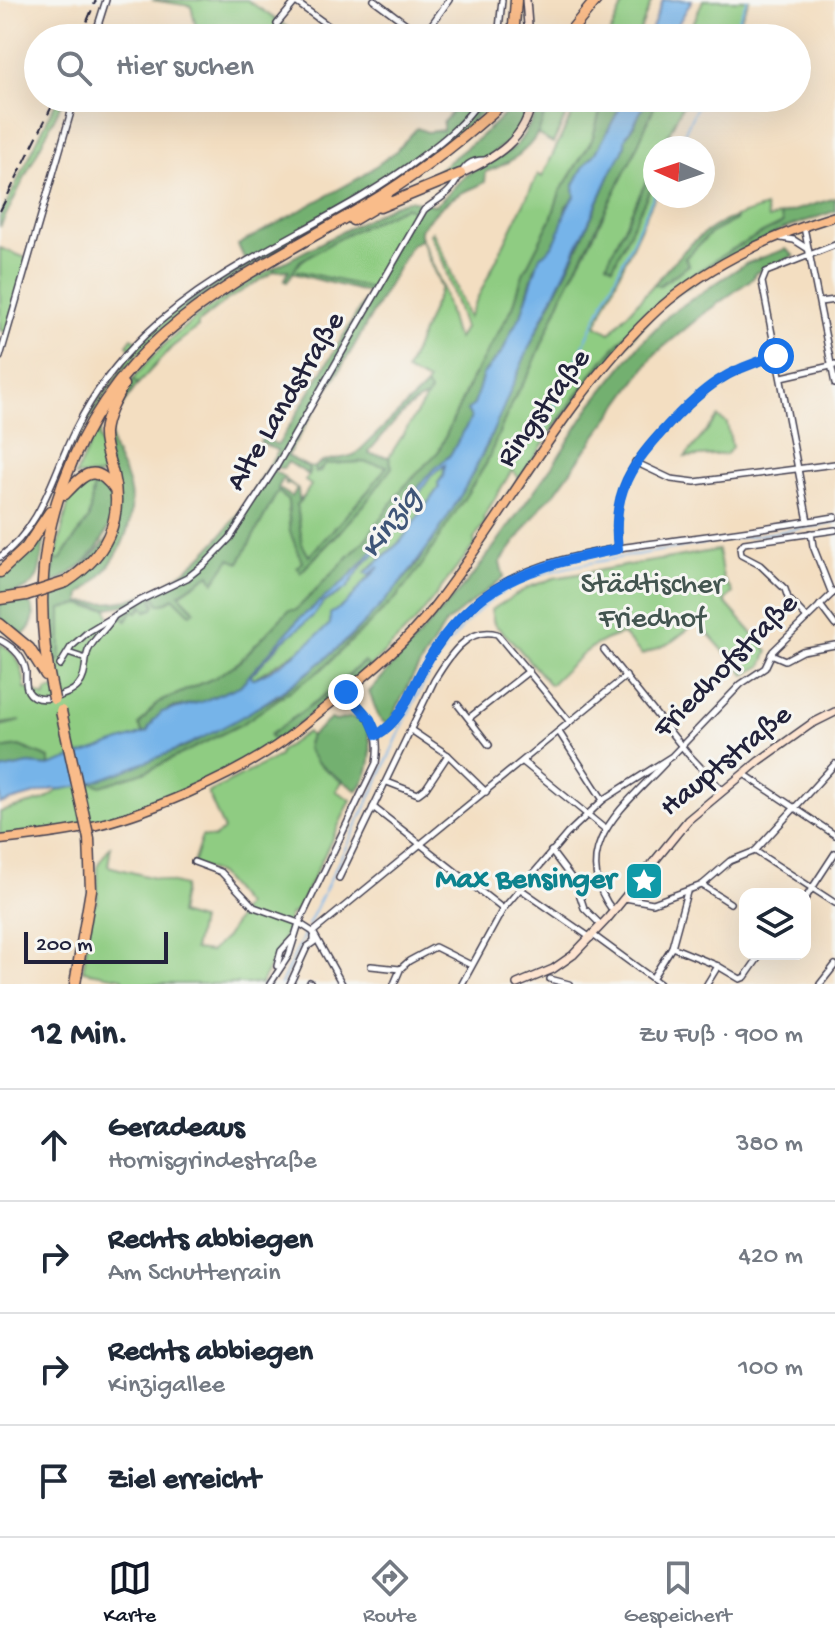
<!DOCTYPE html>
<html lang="de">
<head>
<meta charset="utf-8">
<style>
  body { margin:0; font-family:"Gochi Hand",sans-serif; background:#f6f6f7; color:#1f2937 }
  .controls { position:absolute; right:24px; bottom:24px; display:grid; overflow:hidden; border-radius:16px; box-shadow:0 8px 32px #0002 }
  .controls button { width:72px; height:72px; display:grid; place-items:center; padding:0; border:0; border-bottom:2px solid #e0e1e3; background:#fff; color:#1f2937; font:40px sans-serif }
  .compass { position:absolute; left:643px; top:136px; width:72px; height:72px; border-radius:50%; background:#fff; box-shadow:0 8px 32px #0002; rotate:273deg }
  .scale { position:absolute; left:24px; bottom:20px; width:144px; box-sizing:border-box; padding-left:8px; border:4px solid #22223b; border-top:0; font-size:22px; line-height:28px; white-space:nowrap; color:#22223b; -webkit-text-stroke:6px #f6f6f2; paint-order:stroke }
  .stop { position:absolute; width:24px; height:24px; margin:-18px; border:6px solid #1a73e8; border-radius:50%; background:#fff }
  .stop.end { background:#1a73e8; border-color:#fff; box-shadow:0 2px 8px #0008 }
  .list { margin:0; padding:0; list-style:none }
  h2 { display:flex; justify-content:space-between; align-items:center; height:104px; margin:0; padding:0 32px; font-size:34px }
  h2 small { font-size:26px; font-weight:400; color:#747a83 }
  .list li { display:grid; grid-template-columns:52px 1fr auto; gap:24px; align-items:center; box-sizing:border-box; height:112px; padding:0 32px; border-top:2px solid #e0e1e3 }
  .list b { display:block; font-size:30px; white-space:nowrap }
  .list p { margin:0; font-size:26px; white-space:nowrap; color:#747a83 }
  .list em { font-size:26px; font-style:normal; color:#747a83 }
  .icon { flex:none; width:44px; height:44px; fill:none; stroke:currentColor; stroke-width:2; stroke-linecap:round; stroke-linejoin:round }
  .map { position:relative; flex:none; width:835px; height:984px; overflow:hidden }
  .search { position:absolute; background:#fff; box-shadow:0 8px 32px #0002; left:24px; right:24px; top:24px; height:88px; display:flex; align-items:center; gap:20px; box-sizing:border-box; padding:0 28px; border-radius:44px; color:#747a83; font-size:30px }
  .sheet { height:552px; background:#fff }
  nav { display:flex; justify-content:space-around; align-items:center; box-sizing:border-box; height:112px; border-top:2px solid #e0e1e3; background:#fff; font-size:22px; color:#747a83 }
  nav a { display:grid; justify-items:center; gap:4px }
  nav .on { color:#111827 }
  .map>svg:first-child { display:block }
</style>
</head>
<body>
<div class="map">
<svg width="835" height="984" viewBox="0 0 835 984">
  <rect width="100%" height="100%" fill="#f6f6f2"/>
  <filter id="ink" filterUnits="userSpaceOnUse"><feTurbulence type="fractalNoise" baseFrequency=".0125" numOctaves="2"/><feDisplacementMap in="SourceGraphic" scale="16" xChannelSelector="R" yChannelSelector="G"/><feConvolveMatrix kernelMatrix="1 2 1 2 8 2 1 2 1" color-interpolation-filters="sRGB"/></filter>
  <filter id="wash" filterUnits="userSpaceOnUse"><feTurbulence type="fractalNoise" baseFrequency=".006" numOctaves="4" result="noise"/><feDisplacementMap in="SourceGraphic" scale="32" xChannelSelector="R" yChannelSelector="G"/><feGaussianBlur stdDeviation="1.8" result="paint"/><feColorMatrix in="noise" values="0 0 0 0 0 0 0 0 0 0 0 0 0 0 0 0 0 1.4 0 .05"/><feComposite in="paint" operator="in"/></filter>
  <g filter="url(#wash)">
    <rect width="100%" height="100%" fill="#f3dec1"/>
    <g fill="#8fcc82" stroke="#58775e" stroke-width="2">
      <polygon points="152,0 247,0 303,38 290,31 198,36 191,6"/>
      <polygon points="625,0 652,0 637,38 608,38"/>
      <polygon points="703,0 749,0 731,38 687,38"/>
      <polygon points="58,98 64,98 0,227 0,217"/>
      <path d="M486 98H504L492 110 487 107C426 173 343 214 267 258 227 281 186 305 153 338 108 382 80 433 56 490L86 418 125 364 122 361 132 350 127 345 132 338 139 342 183 304 379 191 468 125Z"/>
      <polygon points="536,98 574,98 553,143 537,134 545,112 544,102 535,111"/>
      <path d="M580 98H609L602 105 592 140 560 192 551 219 523 274 513 307 471 380 439 451 365 540 296 610 289 611 239 662 214 678 157 703 139 725 143 734 49 766V758L19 746 0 749V726L21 721 0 724V643C19 655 23 667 25 688L45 697 46 691 61 687 54 661 61 660V609L80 604 91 608H107L111 626 121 616 126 620 133 610 141 609V600L146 611 153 609 155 605 150 595 153 594 169 600 174 598 190 613 193 608 179 595 210 574 214 582 230 558 239 562 278 491 288 501 289 525 302 562 301 572 338 534 392 467 389 457 430 392 426 386 428 382 406 371 441 288C436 273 422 248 420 235L442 286 454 332 458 339 464 328 443 262 430 234 432 231 447 261 468 318 538 174 542 177Z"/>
      <path d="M658 98H686L662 148H655V163L607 263 613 266 655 179V196L596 325 610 333 654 284 659 286 689 265 685 258 711 233 736 220 735 217 765 207 768 219 780 215 783 223 751 240 643 315 591 374 496 513 495 511 519 478 512 470 483 518 485 522 474 539 475 544 415 622 370 667 363 662 322 697 270 735 278 740C222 774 161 804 98 822 67 831 32 833 0 837V812L44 800 59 790 147 771 242 724 322 669 396 598 421 565 486 464 512 402 530 372 563 294 595 233Z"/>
      <path d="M405 207 415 211 371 289 298 271 296 274 292 272C305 250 379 215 405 207Z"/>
      <polygon points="0,248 29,259 7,333 0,330"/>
      <path d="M273 268 275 271 227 300 198 323V327L172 347 138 384 133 379C174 329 217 300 273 268Z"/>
      <polygon points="718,417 727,423 732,447 727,454 685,457"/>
      <polygon points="100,423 99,438 113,483 106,475 75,476"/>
      <polygon points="362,462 388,465 368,491 309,557 302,544 297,504 301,501 311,485 305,481 310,473 308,467 314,468 315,472 320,472 326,464"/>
      <polygon points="445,464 444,474 438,483 439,487 401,541 365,572 385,559 351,602 330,614 330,624 306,646 252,679 251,675 280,644 314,615 323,603 341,592 372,554 383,547 418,493 431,476"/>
      <polygon points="95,477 89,518 60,560 55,560 71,492 76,483"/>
      <path d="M718 550 723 578 733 593 724 601 768 651 762 666 745 675 698 622 670 643 642 655 623 634C591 641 573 663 550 685L514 643 494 624 491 610 529 587 554 578Z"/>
      <polygon points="307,732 310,736 307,743 316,762 342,782 336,791 351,800 298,909 289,916 287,931 261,984 123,984 123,978 83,971 92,906 97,903 98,864 111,845 108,866 184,886 179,914 200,920 194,950 210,952 226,937 245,905 219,874 193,864 202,836 213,838 224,830 208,793 279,756 280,751"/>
    </g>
    <g fill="#73b070" stroke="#4a6956" stroke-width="2">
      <polygon points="465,98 486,98 468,125 379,191 224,279 185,307 183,304 246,262 238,245 359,178 395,152 417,128 427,132 443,130 443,122"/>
      <polygon points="522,98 528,98 527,113 515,136 486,158 468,161 457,173 436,181 434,173 480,137"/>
      <polygon points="609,98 625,98 596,153 584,166 574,185 575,197 566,206 561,231 548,253 535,268 521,316 512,330 503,351 483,374 474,405 467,410 471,417 469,422 450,455 425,478 404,511 364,561 345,581 299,619 240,686 201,702 171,708 154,720 147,732 143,734 139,725 157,703 214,678 239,662 289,610 296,610 365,540 402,489 439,451 471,380 513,307 523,274 551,219 560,192 592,140 602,105"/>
      <polygon points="646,98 658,98 632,158 563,294 530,372 512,402 486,464 422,565 396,598 322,669 242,724 147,771 101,786 91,782 185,747 277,697 349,639 415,567 450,512 488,444 515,376 577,250 614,166 625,146 625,138 634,126"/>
      <path d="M545 101C546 139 518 161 486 172L485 182C478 187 469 189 461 193 444 202 431 216 420 230V240L411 245 353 348 287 456 308 467 309 475 288 462 283 469 276 467 274 471 284 477 278 488 292 497 297 488 290 484 286 485 285 479 298 489 299 499 303 498 297 504 302 544 309 556 368 491 387 466 362 462 326 464 317 473 314 468C326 455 344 462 357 453L426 386 430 391 427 398C411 398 382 437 370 450L369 454 389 457 392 467 364 505 301 572 297 567 302 562 290 532 288 501 278 491 239 563 230 559 214 582 210 574 179 594 195 611 190 614 174 598 163 604H159L153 594 151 596 155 605 153 609 146 611 140 601 142 608 137 612 133 610 126 621 121 616 132 604 107 608 80 604 61 609V660L54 661 50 592 67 585 115 531 107 442 112 411 133 379 138 384C128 399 112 415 111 433 110 450 122 465 127 480 142 525 114 568 81 594L80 602C98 603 118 604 135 598 203 575 244 509 278 451L260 442 263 438 278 445 369 293 296 274 298 271 371 288 414 211 405 207 351 232 300 261 287 282 284 281 289 270 275 271 273 268 393 205 409 200 435 205C447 197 453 187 463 178 478 163 502 161 517 144 529 131 532 114 545 101Z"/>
      <polygon points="655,163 655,179 613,267 607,263"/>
      <path d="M835 198V211L783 229 755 244 662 304 548 435C615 338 673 273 783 223L780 215Z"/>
      <path d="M735 217 736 219 711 233 685 258 689 265 658 286 654 284C678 256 700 229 735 217Z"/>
      <polygon points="786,249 794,256 755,273 753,278 702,315 655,354 554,494 544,503 500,563 504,577 446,623 412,678 391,720 386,724 379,718 369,692 475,573 555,462 592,404 641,343 671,313 745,264"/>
      <path d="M95 477 100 479 110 490C122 531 85 569 51 584L55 560H60L89 518Z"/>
      <path d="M37 539 44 542C38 581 41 587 0 596V577Z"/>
      <path d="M23 600 32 606C36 617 32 627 23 635L0 620V603Z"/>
      <polygon points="364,662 370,667 278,740 271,738 270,735 322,697"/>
      <path d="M351 717 366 723C373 747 374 771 357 791L316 762 307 749 310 736 331 719 336 721Z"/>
      <polygon points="19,746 49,758 49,766 29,764 0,770 0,749"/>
    </g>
    <g fill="#76b4e9" stroke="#4c6b92" stroke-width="2" fill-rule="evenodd">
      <polygon points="663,0 692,0 674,31 674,38 648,38"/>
      <path d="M625 98H646C643 112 634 123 627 135 623 143 627 138 624 147 621 158 612 168 608 179 588 224 568 267 546 311 524 355 508 400 487 444 418 594 304 701 151 760 129 769 75 792 53 789L0 804V770L29 764 49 766 147 732 154 720 162 712 201 702 240 686 299 619 345 581 364 561 404 511 425 478 450 455 469 422 471 417 467 410 474 405 483 374 503 351 512 330 521 316 540 256C564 246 558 212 575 197L574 185 584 166 596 153ZM445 465 443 477 438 483 439 487 401 541 365 573 369 575 379 567C373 575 365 580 360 587 347 604 348 603 330 614V624C307 645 281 668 252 679L251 675 280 644 314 615 323 603 347 588 362 566 388 540 431 476Z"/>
    </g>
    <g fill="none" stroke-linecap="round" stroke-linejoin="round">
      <g stroke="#76b4e9" stroke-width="2">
        <polyline points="730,38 747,0"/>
        <polyline points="677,148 701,98"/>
        <polyline points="544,439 542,433 655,193"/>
        <path d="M308 925C329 881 351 837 372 794 406 722 435 632 508 589 537 571 574 566 607 560 682 546 759 535 835 523"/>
        <polyline points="281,984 306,931"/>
      </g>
    </g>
  </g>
  <g filter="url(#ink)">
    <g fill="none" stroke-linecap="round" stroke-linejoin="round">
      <g stroke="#413e4f" stroke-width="8">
        <g id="street">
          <polyline points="293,0 345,38"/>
          <polyline points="374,0 425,38"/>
          <polyline points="277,24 297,0"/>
          <polyline points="94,38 106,0"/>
          <polyline points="422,38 449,0"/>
          <polyline points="498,38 502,0"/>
          <polyline points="363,108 371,98"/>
          <polyline points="804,227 835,384"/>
          <polyline points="781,238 794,240 808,249"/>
          <polyline points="820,302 835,300"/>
          <polyline points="0,357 75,98"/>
          <polyline points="782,377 835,365"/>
          <polyline points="635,462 671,479 695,482 835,464"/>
          <polyline points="808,521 762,282 766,272 835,245"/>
          <polyline points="811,533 813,546 832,594"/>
          <path d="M618 549C611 491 631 464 669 424 704 387 727 370 776 356"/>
          <path d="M0 557C43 526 53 473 76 428 93 394 118 361 145 335 224 258 334 224 421 157 445 139 465 123 481 98"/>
          <polyline points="820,605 835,625"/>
          <polyline points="807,618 788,598 785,589 760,565 741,555 740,548 744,543 835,530"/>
          <path d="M0 640C13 647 24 658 26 672 26 678 25 686 28 691 36 706 69 696 78 686 87 676 84 662 88 651 94 637 107 629 114 616"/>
          <polyline points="604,650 688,754 723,791"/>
          <polyline points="68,653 86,659"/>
          <polyline points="771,654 785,660 802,651 835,645"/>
          <path d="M60 665 71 647 89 631 139 601 187 578 206 563 230 538 276 467 424 210C432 203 443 198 450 190 463 175 462 159 486 160"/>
          <polyline points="458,705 489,745"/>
          <polyline points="469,718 529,671"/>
          <polyline points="411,730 448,755 486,792"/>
          <polyline points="559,732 603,800"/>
          <path d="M377 735C403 720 410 692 424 667 437 643 453 624 473 605 528 555 614 549 685 539 735 532 785 525 835 517"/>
          <polyline points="523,762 605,829"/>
          <polyline points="744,774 835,835"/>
          <polyline points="387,782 418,794 426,788 448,755"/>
          <polyline points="373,807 503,909"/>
          <polyline points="551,851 576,884 584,908 601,925"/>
          <polyline points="755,851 835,903"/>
          <polyline points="194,862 221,872 254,907 299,923 313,932 342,984"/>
          <path d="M339 878 434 681C448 658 467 626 497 634L570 722"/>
          <polyline points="702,885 730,903"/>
          <polyline points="519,888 591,938"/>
          <polyline points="625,898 653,903 702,885 730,861 755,851 835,764"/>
          <polyline points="805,899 835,853"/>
          <path d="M613 911C566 848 624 807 665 763"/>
          <polyline points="313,932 626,676"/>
          <polyline points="593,935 660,984"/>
          <polyline points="672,947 718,966 740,979 745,977 761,954"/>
          <polyline points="277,966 281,951 293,938"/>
          <polyline points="371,966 400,969 409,961 435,947 471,965"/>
          <polyline points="653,977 672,947 687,892"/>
          <polyline points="550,979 569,984"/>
          <path d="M270 984 289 955 299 923 376 763C382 727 368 716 346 692"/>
          <polyline points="290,984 307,947 314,942 314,937"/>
          <polyline points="309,984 310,982"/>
          <polyline points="394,984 400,970"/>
          <polyline points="462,984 503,909 567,834 603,800 672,756 741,684 765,668 773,651 835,591"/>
          <polyline points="707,984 718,966"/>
          <polyline points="820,984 835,965"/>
        </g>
      </g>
      <g stroke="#413e4f" stroke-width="10">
        <g id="secondary">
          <polyline points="526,0 529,38"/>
          <path d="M460 174C495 158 527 140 532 98"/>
          <polyline points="517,984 553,969 573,955 608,918 688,820 759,761 811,724 835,712"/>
        </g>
      </g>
      <g stroke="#413e4f" stroke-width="11">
        <path id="primary" d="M0 840C28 837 56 834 84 828 145 815 233 777 283 741 301 728 318 713 336 699 370 673 406 642 433 608 507 513 563 401 650 317 700 269 769 236 835 216"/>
      </g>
      <g stroke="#413e4f" stroke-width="13">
        <g id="highway">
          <polyline points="513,38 516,0"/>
          <polyline points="565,38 596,0"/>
          <polyline points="380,207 460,174"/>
          <polyline points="353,220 387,200"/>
          <path d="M65 494C83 475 95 461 115 490"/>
          <polyline points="0,572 26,548 50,512"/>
          <path d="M66 582C105 557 124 521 113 475 110 460 103 447 104 432 106 415 115 400 123 385"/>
          <polyline points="0,599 26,595"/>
          <polyline points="0,624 29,648 46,675"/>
          <path d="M53 694C37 624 38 551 63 484 123 320 247 279 383 195 427 167 470 133 508 98"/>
          <polyline points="75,984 91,890 89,839"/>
        </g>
      </g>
      <use href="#street" stroke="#fff" stroke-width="5"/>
      <use href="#secondary" stroke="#fde4d0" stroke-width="7"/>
      <use href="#primary" stroke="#f9bc8a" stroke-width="8"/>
      <use href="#highway" stroke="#f9bc8a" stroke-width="10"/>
      <g stroke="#22223b" stroke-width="2" stroke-dasharray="12 6" stroke-linecap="butt">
        <polyline points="80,38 96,0"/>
        <polyline points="0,211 56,98"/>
      </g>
      <g stroke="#413e4f" stroke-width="13" stroke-linecap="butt">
        <g id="highway-bridge">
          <polyline points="26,595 66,582"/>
          <polyline points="53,694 54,699"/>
          <polyline points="61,711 89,839"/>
        </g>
      </g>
      <use href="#highway-bridge" stroke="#f9bc8a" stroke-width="10"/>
    </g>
  </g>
  <g fill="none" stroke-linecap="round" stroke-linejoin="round" filter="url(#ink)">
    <path stroke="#1a73e8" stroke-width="10" d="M346 692 370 719 377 735C404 719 410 691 425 665 472 583 530 567 618 549 611 491 632 464 669 424 704 387 726 370 776 356"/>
  </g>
  <defs>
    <g id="sight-square" transform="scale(2)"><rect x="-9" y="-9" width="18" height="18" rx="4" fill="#0f9aa8" stroke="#f6f6f2"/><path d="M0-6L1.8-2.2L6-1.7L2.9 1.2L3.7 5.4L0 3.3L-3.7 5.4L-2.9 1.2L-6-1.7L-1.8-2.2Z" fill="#fff"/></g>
  </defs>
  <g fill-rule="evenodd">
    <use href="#sight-square" x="644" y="881"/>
  </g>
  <g text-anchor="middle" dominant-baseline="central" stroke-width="6" stroke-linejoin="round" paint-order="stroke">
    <g font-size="30" fill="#22223b" stroke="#f6f6f2">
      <text transform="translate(287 402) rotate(-59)">Alte Landstraße</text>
      <text transform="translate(545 409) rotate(-54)">Ringstraße</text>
      <text transform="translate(727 667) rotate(-45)">Friedhofstraße</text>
      <text transform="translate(727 762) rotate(-39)">Hauptstraße</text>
    </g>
    <g font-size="30" fill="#435550" stroke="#f6f6f2">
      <text x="652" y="586">Städtischer<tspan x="652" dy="34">Friedhof</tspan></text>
    </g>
    <g font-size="30" font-weight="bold" fill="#0d838f" stroke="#f6f6f2" text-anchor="end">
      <text x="616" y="881">Max Bensinger</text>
    </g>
    <g font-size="32" font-style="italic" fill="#3f5578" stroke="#f6f6f2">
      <text transform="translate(392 524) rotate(-54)">Kinzig</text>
    </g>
  </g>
</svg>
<div class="controls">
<button><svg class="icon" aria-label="layers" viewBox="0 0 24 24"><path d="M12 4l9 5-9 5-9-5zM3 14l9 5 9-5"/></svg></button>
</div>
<svg class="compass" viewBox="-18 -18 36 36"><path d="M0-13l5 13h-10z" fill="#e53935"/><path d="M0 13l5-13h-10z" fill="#747a83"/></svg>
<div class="scale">200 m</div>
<div class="stop" style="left:776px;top:356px"></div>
<div class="stop end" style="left:346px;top:692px"></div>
<div class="search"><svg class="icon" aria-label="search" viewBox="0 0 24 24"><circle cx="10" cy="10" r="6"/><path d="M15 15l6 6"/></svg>Hier suchen</div>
</div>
<section class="sheet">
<h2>12 Min.<small>Zu Fuß · 900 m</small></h2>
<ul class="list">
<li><svg class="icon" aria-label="ahead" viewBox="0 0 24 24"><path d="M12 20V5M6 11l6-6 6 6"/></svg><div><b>Geradeaus</b><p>Hornisgrindestraße</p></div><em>380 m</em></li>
<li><svg class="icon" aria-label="right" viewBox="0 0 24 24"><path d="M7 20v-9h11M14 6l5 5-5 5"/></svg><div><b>Rechts abbiegen</b><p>Am Schutterrain</p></div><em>420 m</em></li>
<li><svg class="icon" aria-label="right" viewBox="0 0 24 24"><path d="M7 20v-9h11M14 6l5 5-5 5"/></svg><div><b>Rechts abbiegen</b><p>Kinzigallee</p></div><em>100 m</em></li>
<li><svg class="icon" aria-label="arrive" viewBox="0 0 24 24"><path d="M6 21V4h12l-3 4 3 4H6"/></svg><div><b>Ziel erreicht</b></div></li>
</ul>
</section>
<nav>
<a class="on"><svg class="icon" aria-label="map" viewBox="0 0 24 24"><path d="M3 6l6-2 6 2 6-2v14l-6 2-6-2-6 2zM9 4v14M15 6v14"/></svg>Karte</a>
<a><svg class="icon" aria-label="directions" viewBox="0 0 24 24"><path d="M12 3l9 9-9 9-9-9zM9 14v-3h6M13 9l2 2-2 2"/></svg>Route</a>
<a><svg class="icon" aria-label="saved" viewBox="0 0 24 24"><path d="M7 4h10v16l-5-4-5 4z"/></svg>Gespeichert</a>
</nav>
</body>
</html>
